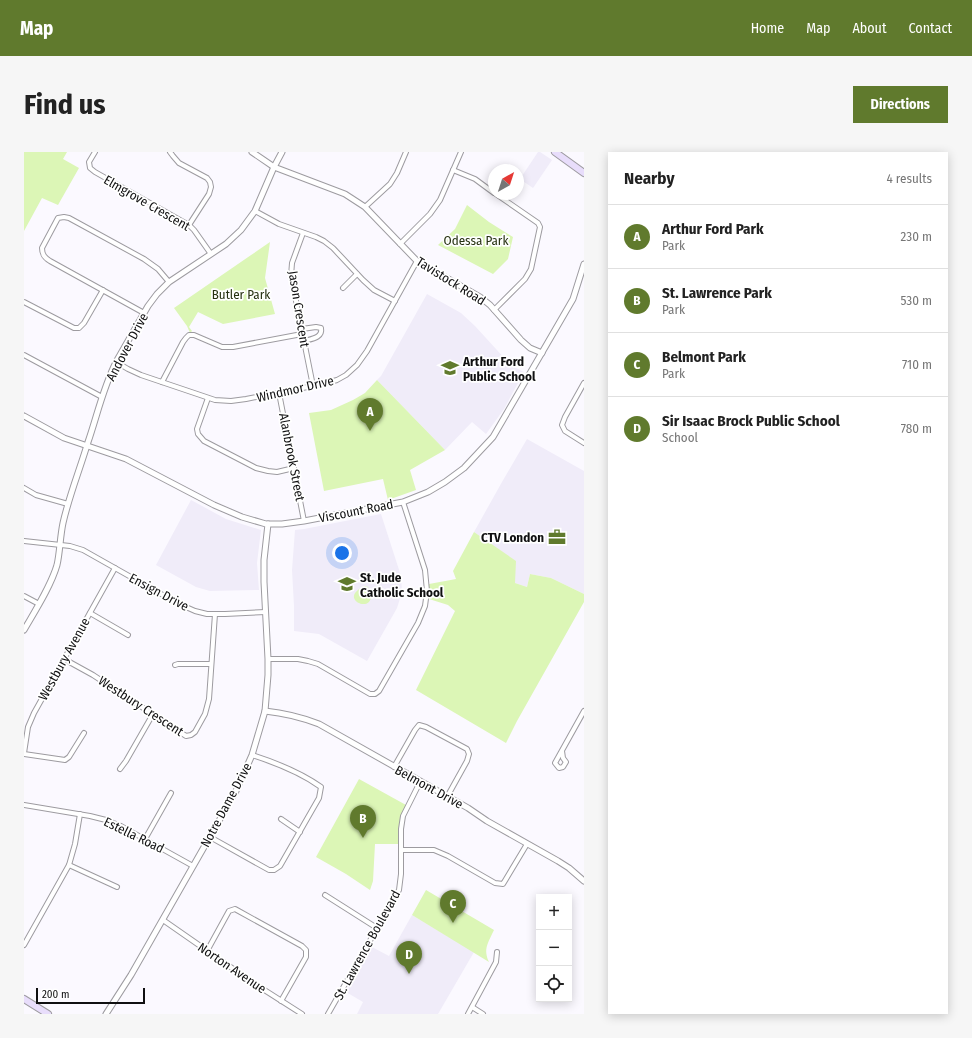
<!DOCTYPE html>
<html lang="en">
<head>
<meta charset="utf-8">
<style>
  body { margin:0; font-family:"Fira Sans Condensed",sans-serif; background:#f6f6f6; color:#222 }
  .controls { position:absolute; right:12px; bottom:12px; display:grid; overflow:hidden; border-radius:0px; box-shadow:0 2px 10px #0003 }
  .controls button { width:36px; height:36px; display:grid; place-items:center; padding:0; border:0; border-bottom:1px solid #e0e0e0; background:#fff; color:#222; font:20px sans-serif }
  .compass { position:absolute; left:464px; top:12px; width:36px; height:36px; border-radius:50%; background:#fff; box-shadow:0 2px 10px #0003; rotate:39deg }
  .scale { position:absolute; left:12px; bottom:10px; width:109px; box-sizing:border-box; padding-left:4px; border:2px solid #101011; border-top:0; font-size:11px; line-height:14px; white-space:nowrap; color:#101011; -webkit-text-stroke:3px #fff; paint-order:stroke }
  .you { position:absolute; left:318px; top:401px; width:14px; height:14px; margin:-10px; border:3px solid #fff; border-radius:50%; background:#1a73e8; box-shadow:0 0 0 6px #1a73e833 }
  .badge { display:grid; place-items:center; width:26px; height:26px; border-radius:50%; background:#607a2d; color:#fff; font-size:13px; font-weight:700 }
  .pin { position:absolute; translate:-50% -33px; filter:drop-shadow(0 1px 2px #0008) }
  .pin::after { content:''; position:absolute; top:21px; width:14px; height:12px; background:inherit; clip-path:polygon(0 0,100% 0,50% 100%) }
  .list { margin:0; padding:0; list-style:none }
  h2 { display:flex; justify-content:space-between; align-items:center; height:52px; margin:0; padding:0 16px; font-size:17px }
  h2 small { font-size:13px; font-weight:400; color:#767676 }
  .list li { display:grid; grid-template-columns:26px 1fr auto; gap:12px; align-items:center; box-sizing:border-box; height:64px; padding:0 16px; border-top:1px solid #e0e0e0 }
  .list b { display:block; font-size:15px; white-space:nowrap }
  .list p { margin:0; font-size:13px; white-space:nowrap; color:#767676 }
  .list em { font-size:13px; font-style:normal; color:#767676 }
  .icon { flex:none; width:22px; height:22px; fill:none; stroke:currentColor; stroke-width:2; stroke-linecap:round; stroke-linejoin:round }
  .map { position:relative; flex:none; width:560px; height:862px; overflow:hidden; border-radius:0px }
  header { display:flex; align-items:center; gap:24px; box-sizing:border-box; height:56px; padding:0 20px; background:#607a2d; color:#fff }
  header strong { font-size:19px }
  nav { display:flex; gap:22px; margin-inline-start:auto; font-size:14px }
  .intro { display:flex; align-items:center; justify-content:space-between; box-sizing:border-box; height:96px; padding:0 24px }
  h1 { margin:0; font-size:28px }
  .button { padding:10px 18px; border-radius:0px; background:#607a2d; color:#fff; font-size:14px; font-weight:700 }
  main { display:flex; gap:24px; padding:0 24px }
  aside { flex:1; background:#fff; border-radius:0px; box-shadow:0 2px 10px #0003 }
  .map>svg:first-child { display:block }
</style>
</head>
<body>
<header>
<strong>Map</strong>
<nav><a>Home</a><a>Map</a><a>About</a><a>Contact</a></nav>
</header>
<div class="intro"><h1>Find us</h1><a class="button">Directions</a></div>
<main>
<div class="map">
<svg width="560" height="862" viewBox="0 0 560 862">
  <rect width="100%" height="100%" fill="#fbf9ff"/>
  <g fill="#f0ecf9">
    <polygon points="514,0 516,0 528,8 509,36 496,27"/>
    <polygon points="403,142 437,161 451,174 483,209 482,211 500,220 480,257 462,282 448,270 421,298 353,228 357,224"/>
    <polygon points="503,287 560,319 560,442 527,426 506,422 503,435 491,431 491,409 450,380 478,330"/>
    <polygon points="167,348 202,367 237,378 233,411 235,438 186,439 172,435 132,413"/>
    <polygon points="357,362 377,424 378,440 373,456 343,509 295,482 270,479 270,454 268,418 271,378 280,377"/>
    <polygon points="388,763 450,800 414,862 333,862 339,850 322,840 348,795 365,804"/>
  </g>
  <g fill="#dcf6b6">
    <polygon points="0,0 43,0 39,7 55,16 34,53 18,46 0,79"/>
    <polygon points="443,53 465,70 489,85 484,107 469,122 414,93 431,77"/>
    <polygon points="246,90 241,126 251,162 199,172 174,160 165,175 168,179 166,181 163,174 150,156"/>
    <polygon points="353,228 421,298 386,318 392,338 364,348 359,327 300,339 285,261 307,258 329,248 341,241"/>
    <polygon points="450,380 492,409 491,431 503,435 506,422 527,426 560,442 560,450 493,569 482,591 392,538 431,459 424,453 405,447 405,432 432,427 429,419"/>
    <path d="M341 434 344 435C345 438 347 441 347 444 347 462 313 446 341 434Z"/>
    <polygon points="335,627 382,653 376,667 375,692 351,692 349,729 346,738 322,722 292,705"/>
    <path d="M402 738 470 778C464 791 459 797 465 810L388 763Z"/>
  </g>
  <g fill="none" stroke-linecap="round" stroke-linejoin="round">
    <g stroke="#9d9ba0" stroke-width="6">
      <g id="minor">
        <polyline points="71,0 65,10 66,16 71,20 165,73 170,78 187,102"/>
        <polyline points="146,0 149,4 155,11 183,26 186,30 187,35 185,42 165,73"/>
        <polyline points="429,18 451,27 470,41"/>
        <polyline points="341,55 366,32 373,21 382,0"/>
        <polyline points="231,59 255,72 292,85 300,89 309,96 339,128 350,138 371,149"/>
        <polyline points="279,81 268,111 267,124 289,234"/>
        <polyline points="376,92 406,62 416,48 437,0"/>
        <polyline points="319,136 333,122"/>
        <polyline points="0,150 50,176 55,176 60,171 79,138"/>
        <polyline points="470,158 501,127 507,117 516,75 514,71 472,42"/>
        <path d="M120 161 26 109C21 106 18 103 18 96L34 66 40 65 45 66 120 107 134 117 145 130"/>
        <path d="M278 177 292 175 297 176C299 186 287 187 280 189"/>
        <polyline points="0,203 78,245"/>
        <polyline points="92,210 104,217 117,223 191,248 207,249 222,247 299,232 313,228 322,223 333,213 343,199 393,109"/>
        <polyline points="138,230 159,190 162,186 165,183 170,183 198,195 209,195 278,182"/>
        <polyline points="560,231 541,265 538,273 541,279 560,291"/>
        <polyline points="255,241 280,369"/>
        <polyline points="184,246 173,277 174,282 180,289 232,316 244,319 253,320 270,316"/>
        <polyline points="0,336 12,343 44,352"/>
        <polyline points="0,389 46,394 59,398 153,451 171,459 183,462 201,462 242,460"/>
        <polyline points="0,444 15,452"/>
        <polyline points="66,461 104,483"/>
        <polyline points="40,507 69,523 162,584 167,583 171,580 181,562 185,547 191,462"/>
        <polyline points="244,507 274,507 284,509 294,512 346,542 351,542 355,539 394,471 401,454 403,439 401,418 379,350"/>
        <polyline points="151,513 154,512 187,512"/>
        <polyline points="538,599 539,606 542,610 539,615 535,616 531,611 560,559"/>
        <polyline points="0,601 4,575 10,561 91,416"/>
        <polyline points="0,602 41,608 45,605 60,581"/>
        <polyline points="370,615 391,578 395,573 402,575 443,597 445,602 443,609 423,645"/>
        <polyline points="96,617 102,609 129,562"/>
        <polyline points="0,653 66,664 82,668 97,674 169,714"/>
        <polyline points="257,667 276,680"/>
        <path d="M186 685 245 718H250L256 714 295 646 297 635C276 620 253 611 228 603"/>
        <polyline points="121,687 147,641"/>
        <polyline points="377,698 410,698 424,704 471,731 479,732 503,692"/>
        <polyline points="45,713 93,735"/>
        <polyline points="301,743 353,776"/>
        <polyline points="139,768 231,832 278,862"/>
        <polyline points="0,793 45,713 51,692 56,662"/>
        <polyline points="183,799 205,759 211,757 278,794 282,798 282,805 257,849"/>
        <polyline points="448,855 459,862"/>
        <polyline points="304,862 375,738 377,722 377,677 379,664 396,630"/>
        <polyline points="444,862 472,810 473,800"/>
      </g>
    </g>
    <g stroke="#9d9ba0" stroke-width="7">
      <g id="tertiary">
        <polyline points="228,0 250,15 321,42 341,55 393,109 456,145 466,153 497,188 506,196 518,201"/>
        <polyline points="0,264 40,286 102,307 190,353 218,365 242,372 258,372 280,369 379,350 404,340 421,330 440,316 469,285 549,147 560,112"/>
        <path d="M0 478C11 459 27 434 33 413 36 400 36 385 39 371 45 344 56 317 64 290 73 264 79 236 92 210L124 154 133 142 145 130 202 92 217 78 231 59 250 15 258 0"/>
        <path d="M241 559C260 561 277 565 295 572L444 656 463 669 534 709 545 716 560 729"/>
        <polyline points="82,862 107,823 212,639 228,603 241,559 244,523 244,507 240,430 240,408 244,372"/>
      </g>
    </g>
    <g stroke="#9d9ba0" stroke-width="8">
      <g id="secondary">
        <polyline points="531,0 560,21"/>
        <polyline points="0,847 24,862"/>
      </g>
    </g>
    <use href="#minor" stroke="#fff" stroke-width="4"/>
    <use href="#tertiary" stroke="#fff" stroke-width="5"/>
    <use href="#secondary" stroke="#e8ddfb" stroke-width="6"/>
  </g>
  <defs>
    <g id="school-bare" transform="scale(1.38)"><path d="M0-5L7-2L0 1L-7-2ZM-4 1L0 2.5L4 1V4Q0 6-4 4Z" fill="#607a2d" stroke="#fff" stroke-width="2.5" paint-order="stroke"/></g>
    <g id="office-bare" transform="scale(1.38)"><path d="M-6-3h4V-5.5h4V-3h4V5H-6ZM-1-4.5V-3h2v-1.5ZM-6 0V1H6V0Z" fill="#607a2d" stroke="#fff" stroke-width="2.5" paint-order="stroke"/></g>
  </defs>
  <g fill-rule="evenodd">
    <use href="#school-bare" x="426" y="216"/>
    <use href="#office-bare" x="533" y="385"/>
    <use href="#school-bare" x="323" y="432"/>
  </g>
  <g text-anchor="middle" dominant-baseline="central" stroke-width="3.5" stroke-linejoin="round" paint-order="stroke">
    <g font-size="13" fill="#101011" stroke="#fff">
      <text transform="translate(123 51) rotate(30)">Elmgrove Crescent</text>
      <text transform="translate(427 129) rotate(32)">Tavistock Road</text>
      <text transform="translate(275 157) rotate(81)">Jason Crescent</text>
      <text transform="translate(103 195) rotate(-62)">Andover Drive</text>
      <text transform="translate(271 237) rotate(-13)">Windmor Drive</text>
      <text transform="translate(268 305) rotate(79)">Alanbrook Street</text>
      <text transform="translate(332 359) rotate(-11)">Viscount Road</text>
      <text transform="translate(135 440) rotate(28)">Ensign Drive</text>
      <text transform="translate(40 507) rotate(-61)">Westbury Avenue</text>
      <text transform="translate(117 554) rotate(33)">Westbury Crescent</text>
      <text transform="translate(405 635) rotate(29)">Belmont Drive</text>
      <text transform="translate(202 653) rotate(-62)">Notre Dame Drive</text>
      <text transform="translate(110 683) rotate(26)">Estella Road</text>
      <text transform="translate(343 793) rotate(-61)">St. Lawrence Boulevard</text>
      <text transform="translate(208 816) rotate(34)">Norton Avenue</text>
    </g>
    <g font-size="13" fill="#263111" stroke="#fff">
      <text x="452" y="88">Odessa Park</text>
      <text x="217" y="142">Butler Park</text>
    </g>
    <g font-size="13" font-weight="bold" fill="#101011" stroke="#fff" text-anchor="start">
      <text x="439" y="209">Arthur Ford<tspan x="439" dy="15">Public School</tspan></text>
      <text x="520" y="385" text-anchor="end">CTV London</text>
      <text x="336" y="425">St. Jude<tspan x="336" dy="15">Catholic School</tspan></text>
    </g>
  </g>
</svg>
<div class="controls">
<button>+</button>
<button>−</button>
<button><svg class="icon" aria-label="locate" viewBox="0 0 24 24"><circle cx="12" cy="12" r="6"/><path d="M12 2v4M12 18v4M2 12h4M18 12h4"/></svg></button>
</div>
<svg class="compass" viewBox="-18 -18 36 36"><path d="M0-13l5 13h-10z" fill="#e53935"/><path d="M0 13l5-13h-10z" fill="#767676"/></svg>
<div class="scale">200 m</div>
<div class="you"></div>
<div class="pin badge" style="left:346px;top:279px">A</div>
<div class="pin badge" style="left:339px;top:686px">B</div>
<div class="pin badge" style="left:429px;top:771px">C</div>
<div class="pin badge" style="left:385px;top:822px">D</div>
</div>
<aside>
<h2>Nearby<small>4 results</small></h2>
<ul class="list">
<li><span class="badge">A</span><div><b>Arthur Ford Park</b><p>Park</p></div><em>230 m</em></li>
<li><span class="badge">B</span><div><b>St. Lawrence Park</b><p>Park</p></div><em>530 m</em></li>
<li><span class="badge">C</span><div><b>Belmont Park</b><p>Park</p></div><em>710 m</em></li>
<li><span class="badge">D</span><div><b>Sir Isaac Brock Public School</b><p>School</p></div><em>780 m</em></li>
</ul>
</aside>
</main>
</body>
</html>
